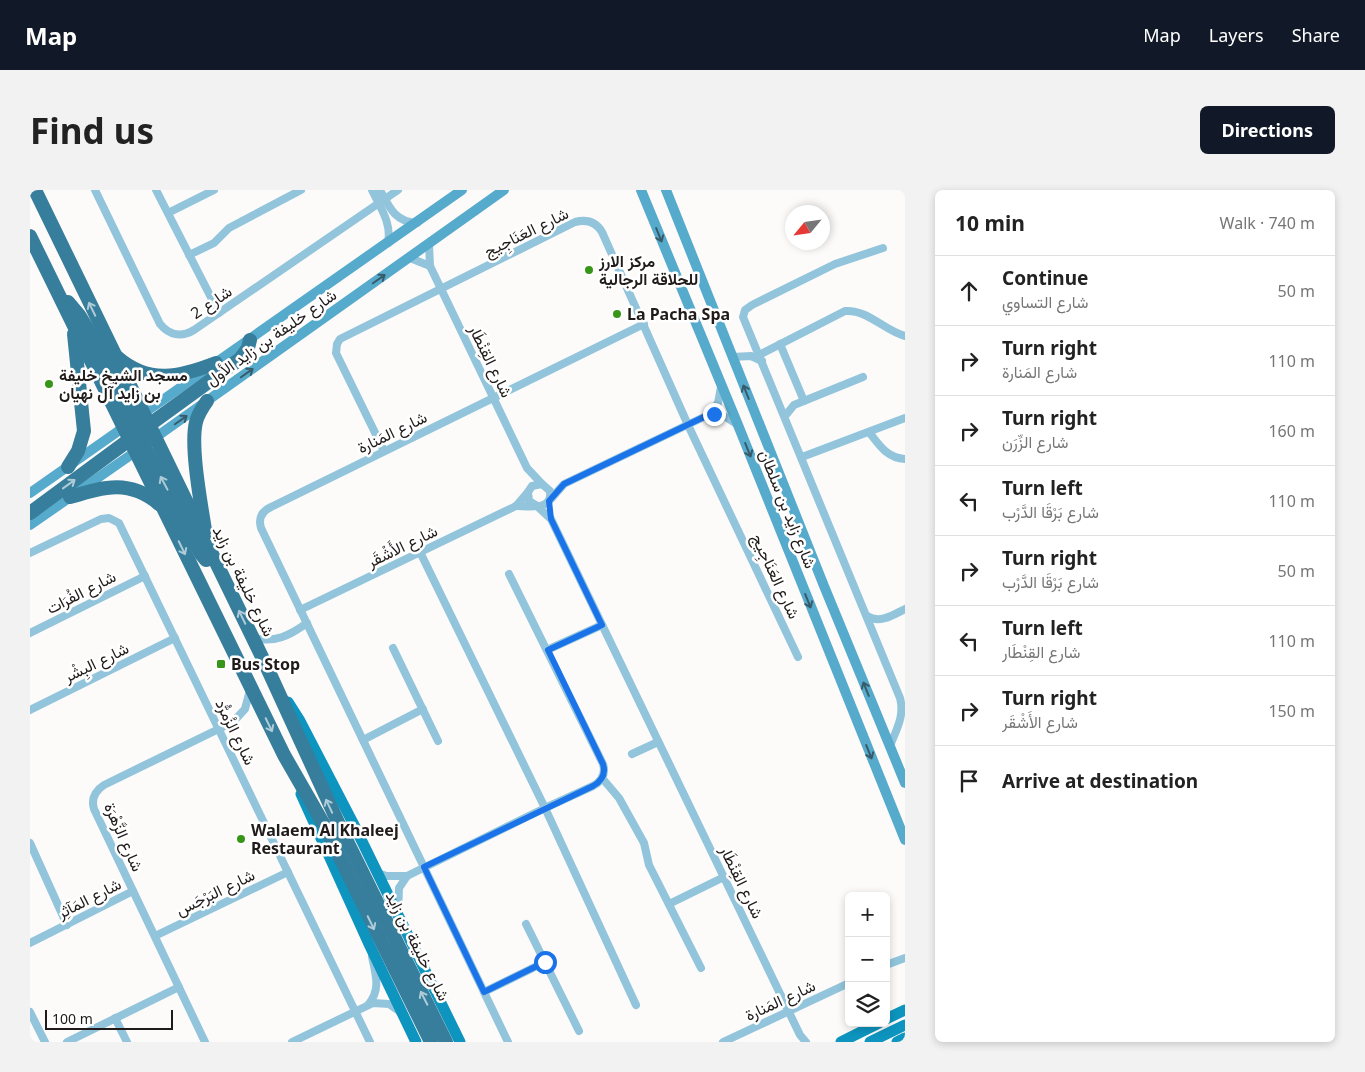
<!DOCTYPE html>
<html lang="en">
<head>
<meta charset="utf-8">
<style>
  body { margin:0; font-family:"Noto Sans",Vazirmatn,sans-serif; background:#f2f2f2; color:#222 }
  .controls { position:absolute; right:15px; bottom:15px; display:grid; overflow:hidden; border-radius:8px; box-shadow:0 2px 8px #0003 }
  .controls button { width:45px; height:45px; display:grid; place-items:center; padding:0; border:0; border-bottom:1px solid #e0e0e0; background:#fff; color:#222; font:25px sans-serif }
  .compass { position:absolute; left:755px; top:15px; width:45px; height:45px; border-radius:50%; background:#fff; box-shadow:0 2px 8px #0003; rotate:241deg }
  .scale { position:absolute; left:15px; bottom:12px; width:128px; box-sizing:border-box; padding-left:5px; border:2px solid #201b1a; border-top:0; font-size:14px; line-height:18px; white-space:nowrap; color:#201b1a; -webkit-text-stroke:4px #fff; paint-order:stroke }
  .stop { position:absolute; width:15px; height:15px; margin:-11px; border:4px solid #1a73e8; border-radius:50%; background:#fff }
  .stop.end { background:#1a73e8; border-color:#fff; box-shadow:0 1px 5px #0008 }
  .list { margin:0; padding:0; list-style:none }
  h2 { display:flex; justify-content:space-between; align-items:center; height:65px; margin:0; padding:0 20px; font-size:21px }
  h2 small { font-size:16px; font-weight:400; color:#767676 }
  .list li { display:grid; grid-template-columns:32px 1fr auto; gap:15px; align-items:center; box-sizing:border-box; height:70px; padding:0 20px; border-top:1px solid #e0e0e0 }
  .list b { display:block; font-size:19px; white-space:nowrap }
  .list p { margin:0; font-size:16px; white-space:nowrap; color:#767676 }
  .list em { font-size:16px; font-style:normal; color:#767676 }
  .icon { flex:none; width:28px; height:28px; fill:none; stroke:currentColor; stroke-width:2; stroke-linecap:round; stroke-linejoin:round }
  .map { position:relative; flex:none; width:875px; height:852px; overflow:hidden; border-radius:8px }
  header { display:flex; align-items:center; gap:30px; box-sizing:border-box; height:70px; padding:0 25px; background:#111827; color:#fff }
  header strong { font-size:24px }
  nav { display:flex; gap:28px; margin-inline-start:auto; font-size:18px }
  .intro { display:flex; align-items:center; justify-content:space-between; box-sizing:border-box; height:120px; padding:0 30px }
  h1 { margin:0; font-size:35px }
  .button { padding:12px 22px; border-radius:8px; background:#111827; color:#fff; font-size:18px; font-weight:700 }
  main { display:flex; gap:30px; padding:0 30px }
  aside { flex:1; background:#fff; border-radius:8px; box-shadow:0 2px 8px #0003 }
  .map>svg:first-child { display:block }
</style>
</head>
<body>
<header>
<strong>Map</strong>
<nav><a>Map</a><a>Layers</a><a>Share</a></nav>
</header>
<div class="intro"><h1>Find us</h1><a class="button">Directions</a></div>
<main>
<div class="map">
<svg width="875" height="852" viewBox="0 0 875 852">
  <rect width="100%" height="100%" fill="#fdfbfa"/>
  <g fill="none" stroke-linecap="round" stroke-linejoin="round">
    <g stroke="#92c5dc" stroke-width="8">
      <path d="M65 0 130 134C139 145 151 148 164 140L368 0"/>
      <polyline points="126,0 189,123"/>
      <path d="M342 0C350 17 362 33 358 53"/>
      <path d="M350 0C359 17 365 32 387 33"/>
      <polyline points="138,23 184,0"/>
      <polyline points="399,54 400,76 497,278 512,294"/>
      <path d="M853 58 805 74 722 115 715 120 713 127 870 508C875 526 866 540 860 556"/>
      <polyline points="159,65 184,53 199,38 271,0"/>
      <polyline points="380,68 400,76"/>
      <polyline points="750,154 774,211"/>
      <path d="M729 165 815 121C837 119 855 141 875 146"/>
      <polyline points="702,167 721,166 732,171"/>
      <polyline points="678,225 694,226 708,235"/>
      <polyline points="755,226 764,215 833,187"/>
      <path d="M839 242C849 255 857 268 875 269"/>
      <path d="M354 261 306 163 307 154 310 149 545 32C557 29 566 32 572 42L658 235 768 467"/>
      <polyline points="772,267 875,228"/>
      <polyline points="520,310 534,294 678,225 688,213 691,197"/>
      <path d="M486 316C499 316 523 321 520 301L512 294 502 296 498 302 499 311 507 316"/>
      <polyline points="507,316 521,329 770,845 776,852"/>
      <polyline points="390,362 515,618 606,815"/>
      <polyline points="0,363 71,329 79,328 89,333 340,852"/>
      <polyline points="270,420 486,316 498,302"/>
      <path d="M837 426C850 434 863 425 875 419"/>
      <polyline points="0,443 115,386"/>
      <path d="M223 448C245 453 259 446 277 433"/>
      <polyline points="363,458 408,551"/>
      <polyline points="517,460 572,435"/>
      <polyline points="0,520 145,448"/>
      <polyline points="333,550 393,519"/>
      <polyline points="602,564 628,552"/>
      <polyline points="572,588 589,608 614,653 619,675 671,778"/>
      <polyline points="0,653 37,735"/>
      <polyline points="347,683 357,686 377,686"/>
      <polyline points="639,714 694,687"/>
      <path d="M368 723 369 698 377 686 515 618 563 596C572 591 576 584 573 574L479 384"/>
      <polyline points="496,734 549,841"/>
      <polyline points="125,746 258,682"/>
      <polyline points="0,753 103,701"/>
      <polyline points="856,775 875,768"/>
      <polyline points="454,802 515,772"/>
      <path d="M338 815C351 800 346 785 342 767"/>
      <polyline points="0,822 15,852"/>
      <polyline points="85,828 97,852"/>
      <polyline points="37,852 149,797"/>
      <path d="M175 852 64 619C61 609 65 601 74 595L203 532 215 519 220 500"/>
      <polyline points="262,852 343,813 359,814 369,821"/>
      <path d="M478 852 231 338C228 328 232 321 241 317L614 134"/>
      <polyline points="693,852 819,793"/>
    </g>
    <g stroke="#56aacc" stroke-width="10">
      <polyline points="611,0 708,235 875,650"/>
      <polyline points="636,0 794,396 875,593"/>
      <polyline points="0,303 432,0"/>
      <polyline points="0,335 105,262 474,0"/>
    </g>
    <g stroke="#0d95bf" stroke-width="11">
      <polyline points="258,512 270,531 323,633 430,852"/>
      <polyline points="271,604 339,754 386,852"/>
      <polyline points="856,829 875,820"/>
      <polyline points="811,852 849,833"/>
      <polyline points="840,852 875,835"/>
      <polyline points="867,852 875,848"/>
    </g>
    <g stroke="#367e9b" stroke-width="14">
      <polyline points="5,0 234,471 312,641 416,852"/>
      <polyline points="0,46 254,565 293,633 401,852"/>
      <polyline points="38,112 49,125 57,138 104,230 121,245"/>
      <path d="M87 167C119 195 150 187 186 173"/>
      <polyline points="96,241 114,256 171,364 176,370"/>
      <polyline points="115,241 119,235 210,169 218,158 220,150"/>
      <polyline points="38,277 48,261 54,241 44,144"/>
      <path d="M40 307C74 297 99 289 129 314"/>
      <polyline points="0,323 99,250 104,243"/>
      <path d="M175 340C171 314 160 256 166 232 168 224 172 218 177 211"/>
    </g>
  </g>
  <defs><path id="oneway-shaft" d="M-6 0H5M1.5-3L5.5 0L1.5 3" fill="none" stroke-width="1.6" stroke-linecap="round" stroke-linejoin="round" transform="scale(1.25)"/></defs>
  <g stroke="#385b6a">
    <use href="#oneway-shaft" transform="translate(629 45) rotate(68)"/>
    <use href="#oneway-shaft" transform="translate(349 89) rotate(-35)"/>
    <use href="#oneway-shaft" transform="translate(217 183) rotate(-35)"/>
    <use href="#oneway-shaft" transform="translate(716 202) rotate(-112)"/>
    <use href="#oneway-shaft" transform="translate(151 230) rotate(-35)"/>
    <use href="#oneway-shaft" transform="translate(718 260) rotate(68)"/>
    <use href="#oneway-shaft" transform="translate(778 411) rotate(68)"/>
    <use href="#oneway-shaft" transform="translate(836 499) rotate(-112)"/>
    <use href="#oneway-shaft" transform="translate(839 562) rotate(68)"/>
  </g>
  <g stroke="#afcbd7">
    <use href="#oneway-shaft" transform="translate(62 119) rotate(-116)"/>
    <use href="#oneway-shaft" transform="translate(134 293) rotate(-118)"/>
    <use href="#oneway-shaft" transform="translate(39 294) rotate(-36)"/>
    <use href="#oneway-shaft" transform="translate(152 358) rotate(64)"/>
    <use href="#oneway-shaft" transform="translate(212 427) rotate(-116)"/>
    <use href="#oneway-shaft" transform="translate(239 535) rotate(64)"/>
    <use href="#oneway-shaft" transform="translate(299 616) rotate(-115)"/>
    <use href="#oneway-shaft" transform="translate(341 733) rotate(64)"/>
    <use href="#oneway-shaft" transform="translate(394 808) rotate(-117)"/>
  </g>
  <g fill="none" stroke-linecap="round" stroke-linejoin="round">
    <path stroke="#1a73e8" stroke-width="6" d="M515 772 454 802 394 677 563 596C572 591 576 584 573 574L518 460 572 435 521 329 519 311 534 294 678 225 684 224"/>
  </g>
  <g fill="#379617" stroke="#fff" stroke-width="2">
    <circle cx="559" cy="80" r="5"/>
    <circle cx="587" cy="124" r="5"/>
    <circle cx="19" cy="194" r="5"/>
    <rect x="186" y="469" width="10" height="10" rx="2.5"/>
    <circle cx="211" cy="649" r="5"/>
  </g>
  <g text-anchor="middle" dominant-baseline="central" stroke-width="5" stroke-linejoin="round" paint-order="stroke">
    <g font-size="16" fill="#201b1a" stroke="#fff">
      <text transform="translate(496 42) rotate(-26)">شارع العَنَاجِيج</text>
      <text transform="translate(181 112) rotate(-34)">شارع 2</text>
      <text transform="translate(241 147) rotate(-35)">شارع خليفة بن زايد الأول</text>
      <text transform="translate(461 171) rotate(64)">شارع القِنْطَار</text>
      <text transform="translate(362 242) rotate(-26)">شارع المَنارة</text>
      <text transform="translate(758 319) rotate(68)">شارع زايد بن سلطان</text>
      <text transform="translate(372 356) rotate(-26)">شارع الأَشْقَر</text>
      <text transform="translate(746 386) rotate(65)">شارع العَنَاجِيج</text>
      <text transform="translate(214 391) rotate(64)">شارع خليفة بن زايد</text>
      <text transform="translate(51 402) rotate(-27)">شارع الفُرَات</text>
      <text transform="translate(66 472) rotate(-26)">شارع البِشْر</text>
      <text transform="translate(206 542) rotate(64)">شارع الزُمرُّد</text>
      <text transform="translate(94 647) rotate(66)">شارع الزَّهْرَة</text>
      <text transform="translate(712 692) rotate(64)">شارع القِنْطَار</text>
      <text transform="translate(185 702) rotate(-26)">شارع البَرْجَس</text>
      <text transform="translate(59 708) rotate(-27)">شارع المَآثِر</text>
      <text transform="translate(388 756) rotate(63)">شارع خليفة بن زايد</text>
      <text transform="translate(750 810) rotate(-25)">شارع المَنارة</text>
    </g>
    <g font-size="16" font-weight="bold" fill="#201b1a" stroke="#fff" text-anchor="start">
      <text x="569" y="71">مركز الارز<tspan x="569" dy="18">للحلاقة الرجالية</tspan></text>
      <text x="597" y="124">La Pacha Spa</text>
      <text x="29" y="185">مسجد الشيخ خليفة<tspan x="29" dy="18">بن زايد آل نهيان</tspan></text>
      <text x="201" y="474">Bus Stop</text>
      <text x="221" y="640">Walaem Al Khaleej<tspan x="221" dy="18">Restaurant</tspan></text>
    </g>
  </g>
</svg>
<div class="controls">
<button>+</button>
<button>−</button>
<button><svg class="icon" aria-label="layers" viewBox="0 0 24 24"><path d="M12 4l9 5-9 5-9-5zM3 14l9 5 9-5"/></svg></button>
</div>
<svg class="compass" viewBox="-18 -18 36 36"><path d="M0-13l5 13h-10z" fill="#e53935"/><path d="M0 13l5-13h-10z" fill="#767676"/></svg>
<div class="scale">100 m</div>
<div class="stop" style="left:515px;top:772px"></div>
<div class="stop end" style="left:684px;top:224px"></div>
</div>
<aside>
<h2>10 min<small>Walk · 740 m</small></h2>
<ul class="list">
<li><svg class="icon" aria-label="ahead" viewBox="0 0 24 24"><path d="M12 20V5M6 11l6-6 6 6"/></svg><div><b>Continue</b><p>شارع التساوي</p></div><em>50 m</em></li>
<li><svg class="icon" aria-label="right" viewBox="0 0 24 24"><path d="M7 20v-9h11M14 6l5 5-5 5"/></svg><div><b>Turn right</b><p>شارع المَنارة</p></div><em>110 m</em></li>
<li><svg class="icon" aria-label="right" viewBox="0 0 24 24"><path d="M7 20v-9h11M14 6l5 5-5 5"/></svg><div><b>Turn right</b><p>شارع الزِّرَن</p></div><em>160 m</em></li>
<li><svg class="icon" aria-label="left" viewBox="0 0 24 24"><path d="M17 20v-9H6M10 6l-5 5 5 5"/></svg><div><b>Turn left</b><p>شارع بَرْقَا الدَّرْب</p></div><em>110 m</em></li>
<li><svg class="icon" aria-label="right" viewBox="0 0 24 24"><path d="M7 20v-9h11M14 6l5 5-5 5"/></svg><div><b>Turn right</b><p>شارع بَرْقَا الدَّرْب</p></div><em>50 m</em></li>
<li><svg class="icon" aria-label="left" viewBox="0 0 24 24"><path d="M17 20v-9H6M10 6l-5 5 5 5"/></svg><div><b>Turn left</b><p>شارع القِنْطَار</p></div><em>110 m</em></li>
<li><svg class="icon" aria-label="right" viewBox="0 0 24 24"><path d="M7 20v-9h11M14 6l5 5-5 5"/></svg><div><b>Turn right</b><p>شارع الأَشْقَر</p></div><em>150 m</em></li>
<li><svg class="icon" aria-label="arrive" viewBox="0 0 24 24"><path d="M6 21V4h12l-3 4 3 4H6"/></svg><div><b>Arrive at destination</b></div></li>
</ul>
</aside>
</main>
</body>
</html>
